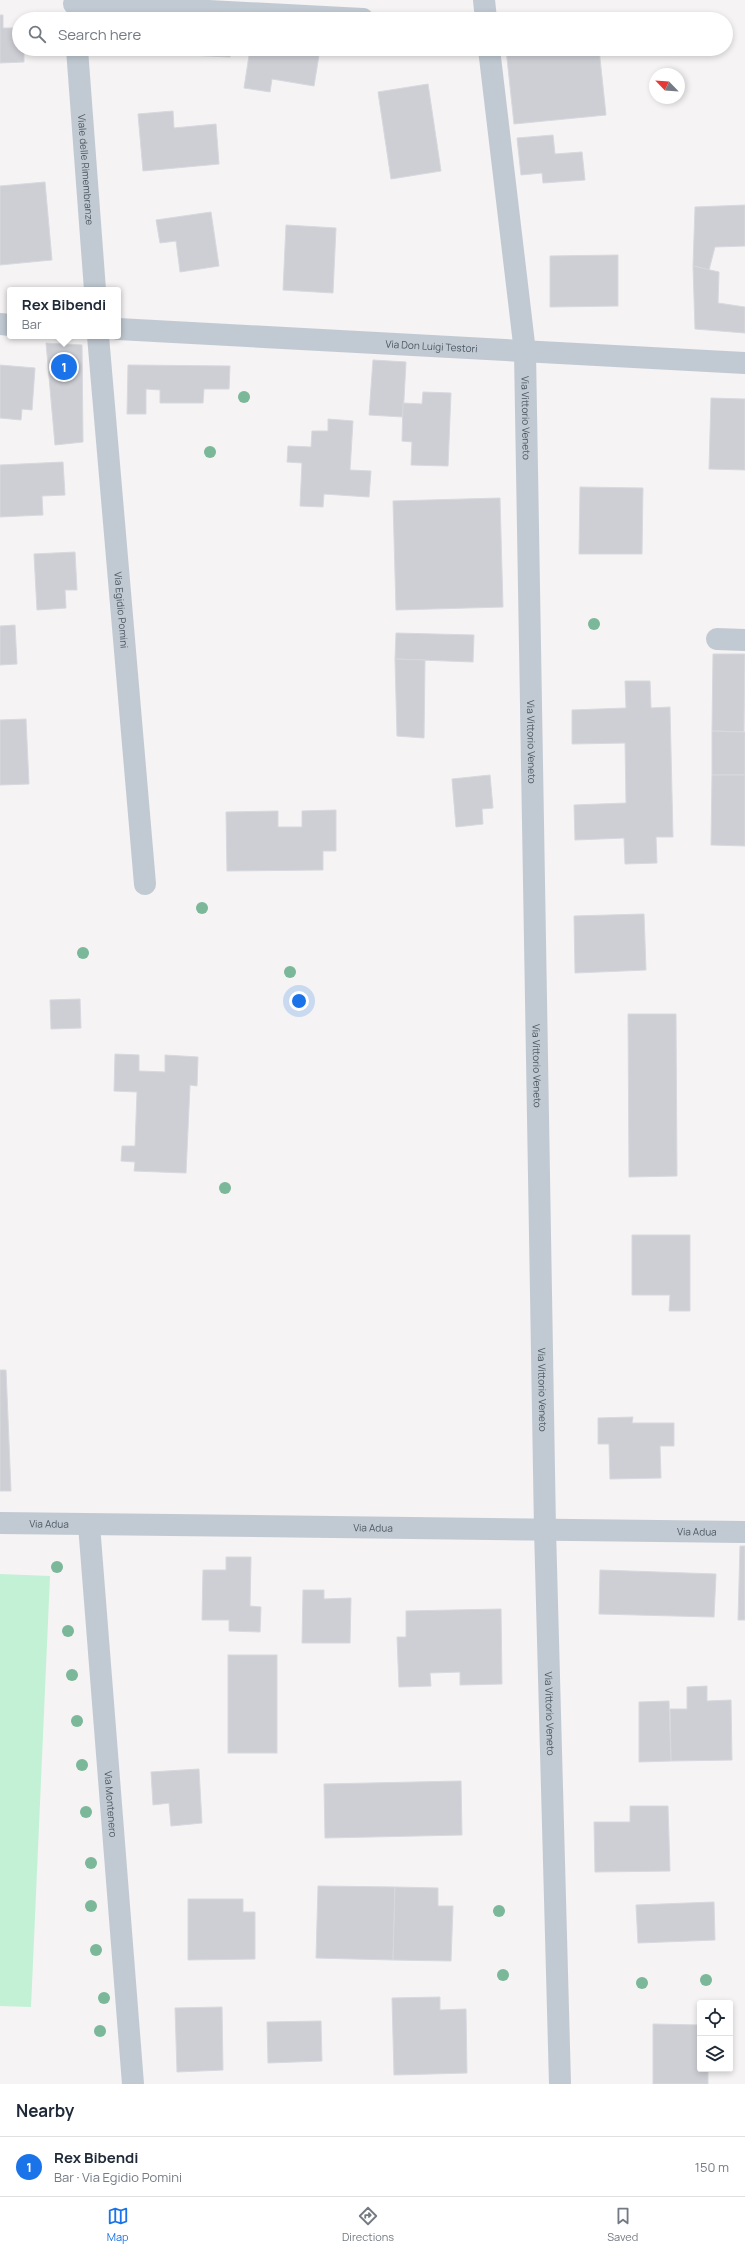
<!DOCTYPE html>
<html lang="en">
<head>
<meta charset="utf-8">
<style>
  body { margin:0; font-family:Manrope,sans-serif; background:#f6f6f7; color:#1f2937 }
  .controls { position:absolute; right:12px; bottom:12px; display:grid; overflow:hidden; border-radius:4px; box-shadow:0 2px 6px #0003 }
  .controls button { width:36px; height:36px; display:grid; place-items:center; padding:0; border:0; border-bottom:1px solid #e0e1e3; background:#fff; color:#1f2937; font:20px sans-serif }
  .compass { position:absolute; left:649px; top:68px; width:36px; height:36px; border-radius:50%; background:#fff; box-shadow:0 2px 6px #0003; rotate:295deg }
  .you { position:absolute; left:299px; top:1001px; width:14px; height:14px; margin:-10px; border:3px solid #fff; border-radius:50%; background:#1a73e8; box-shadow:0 0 0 6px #1a73e833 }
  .badge { display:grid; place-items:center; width:26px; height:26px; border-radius:50%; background:#1a73e8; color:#fff; font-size:13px; font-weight:700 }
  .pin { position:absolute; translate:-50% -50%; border:2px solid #fff; box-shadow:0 1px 4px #0006 }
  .popup { position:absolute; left:7px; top:287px; width:114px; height:52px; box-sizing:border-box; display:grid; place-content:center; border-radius:4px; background:#fff; filter:drop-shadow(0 1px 3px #0005); font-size:13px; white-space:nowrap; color:#747a83 }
  .popup b { font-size:15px; color:#1f2937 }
  .popup::after { content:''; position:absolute; left:50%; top:100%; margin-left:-8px; border:8px solid transparent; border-top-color:#fff }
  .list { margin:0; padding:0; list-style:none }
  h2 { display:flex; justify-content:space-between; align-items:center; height:52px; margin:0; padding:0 16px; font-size:17px }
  h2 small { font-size:13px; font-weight:400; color:#747a83 }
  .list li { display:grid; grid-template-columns:26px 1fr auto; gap:12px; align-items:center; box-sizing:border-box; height:60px; padding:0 16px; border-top:1px solid #e0e1e3 }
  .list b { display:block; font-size:15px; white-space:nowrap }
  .list p { margin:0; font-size:13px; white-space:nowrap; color:#747a83 }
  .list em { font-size:13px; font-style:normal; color:#747a83 }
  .icon { flex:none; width:22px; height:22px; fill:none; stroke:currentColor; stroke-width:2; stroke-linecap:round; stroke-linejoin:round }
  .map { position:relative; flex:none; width:745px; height:2084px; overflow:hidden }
  .search { position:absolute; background:#fff; box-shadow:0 2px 6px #0003; left:12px; right:12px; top:12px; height:44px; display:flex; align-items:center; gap:10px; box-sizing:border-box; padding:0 14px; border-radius:22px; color:#747a83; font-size:15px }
  .sheet { height:112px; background:#fff }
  nav { display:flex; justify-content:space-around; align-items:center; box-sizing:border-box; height:56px; border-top:1px solid #e0e1e3; background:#fff; font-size:11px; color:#747a83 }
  nav a { display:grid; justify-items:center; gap:2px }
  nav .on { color:#1a73e8 }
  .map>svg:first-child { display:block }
</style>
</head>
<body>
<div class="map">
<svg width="745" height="2084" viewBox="0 0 745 2084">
  <rect width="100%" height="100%" fill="#f5f3f3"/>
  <polygon fill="#c3f1d5" points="0,1574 50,1576 31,2007 0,2006"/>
  <g fill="#cdcfd5" stroke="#d7d9de">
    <polygon points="595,14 595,19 553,19"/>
    <polygon points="0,15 3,15 3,28 19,28 19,49 24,49 24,62 0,63"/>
    <polygon points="149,49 231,49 230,57 149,53"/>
    <polygon points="250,49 320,49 314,86 272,79 270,92 244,88"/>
    <polygon points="506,49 599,49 606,115 514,124"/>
    <polygon points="428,84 441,171 391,179 378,92"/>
    <polygon points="173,111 174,128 216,124 219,164 143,171 138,114"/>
    <polygon points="553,135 555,154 582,152 585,180 543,183 542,173 521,175 517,138"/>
    <polygon points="45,182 52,260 0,265 0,186"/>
    <polygon points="745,205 745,246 715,247 709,270 693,266 695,207"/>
    <polygon points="211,212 219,266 180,272 176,241 160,243 156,220"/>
    <polygon points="286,225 336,228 333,293 283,290"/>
    <polygon points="618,255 618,306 550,307 550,256"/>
    <polygon points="693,266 719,272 718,303 745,307 745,333 695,329"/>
    <polygon points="46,343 82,345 83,442 55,445"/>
    <polygon points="373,360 406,362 403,417 369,415"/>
    <polygon points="0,365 35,368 32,410 22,409 21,420 0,418"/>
    <polygon points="128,365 230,366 229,389 204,389 203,403 160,403 160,390 146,389 146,414 127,414"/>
    <polygon points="423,392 451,393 448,466 411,465 412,442 402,441 403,403 422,404"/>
    <polygon points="711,398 745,399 745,470 709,469"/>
    <polygon points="328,419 353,421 350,470 371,471 369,497 324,494 323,507 300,506 302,463 287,462 288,446 311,447 312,431 328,431"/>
    <polygon points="63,462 65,495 42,496 43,515 0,517 0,465"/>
    <polygon points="580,487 643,488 642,554 579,554"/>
    <polygon points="500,498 503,607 396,610 393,501"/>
    <polygon points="75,552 77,590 65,590 66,608 37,610 34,554"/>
    <polygon points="15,625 17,664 0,665 0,626"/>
    <polygon points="396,633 474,635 473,662 395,659"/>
    <polygon points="713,654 745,654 744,732 712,731"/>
    <polygon points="395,659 425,660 424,738 397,736"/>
    <polygon points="625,681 650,681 651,708 670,707 673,837 656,837 657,863 625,864 624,838 575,840 574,805 626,803 625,743 572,744 572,710 626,708"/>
    <polygon points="26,719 29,784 0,785 0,720"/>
    <polygon points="712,731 745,732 745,775 712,775"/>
    <polygon points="490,775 493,808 482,809 483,824 456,827 452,779"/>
    <polygon points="712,775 745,775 745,846 711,845"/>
    <polygon points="336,810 336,851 323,851 323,870 227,871 226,812 278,811 278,827 302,827 302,811"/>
    <polygon points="644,914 646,970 575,973 574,916"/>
    <polygon points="80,999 81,1028 51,1029 50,1000"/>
    <polygon points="628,1014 676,1014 677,1176 629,1177"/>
    <polygon points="115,1054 139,1055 139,1071 165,1072 165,1055 198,1057 197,1086 190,1085 186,1173 134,1171 135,1162 121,1161 122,1146 135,1146 137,1092 114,1091"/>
    <polygon points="632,1235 690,1235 690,1311 669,1311 670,1295 632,1295"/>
    <polygon points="0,1370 6,1370 11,1491 0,1491"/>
    <polygon points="633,1417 632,1423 674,1423 674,1446 660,1446 661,1478 610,1479 609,1444 598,1444 598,1418"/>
    <polygon points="740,1546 745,1546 745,1620 738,1620"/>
    <polygon points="226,1557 251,1557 250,1606 261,1607 260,1632 229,1631 229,1620 202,1620 203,1570 226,1570"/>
    <polygon points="600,1570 716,1574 714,1617 599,1614"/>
    <polygon points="303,1590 324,1590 324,1599 351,1598 350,1643 302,1643"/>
    <polygon points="501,1609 502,1684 460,1685 460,1672 430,1673 431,1686 399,1687 397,1637 406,1637 406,1611"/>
    <rect x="228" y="1655" width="49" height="98"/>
    <polygon points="707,1686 707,1701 731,1700 732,1760 671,1761 670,1709 687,1709 687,1687"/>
    <polygon points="669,1701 671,1761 639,1762 639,1702"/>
    <polygon points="199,1769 202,1823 171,1826 169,1803 153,1805 151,1772"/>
    <polygon points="461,1781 462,1835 325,1838 324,1784"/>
    <polygon points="630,1806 668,1806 670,1871 595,1872 594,1822 630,1822"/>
    <polygon points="318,1886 395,1887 393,1960 316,1958"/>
    <polygon points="395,1887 438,1888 438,1906 453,1906 451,1961 393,1960"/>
    <polygon points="188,1899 243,1899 243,1912 255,1912 255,1959 188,1960"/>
    <polygon points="714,1902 715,1940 638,1943 636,1905"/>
    <polygon points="440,1997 440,2010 466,2009 467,2073 394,2075 392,1998"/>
    <polygon points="222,2007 223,2070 177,2072 175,2008"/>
    <polygon points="321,2021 322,2061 268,2063 267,2022"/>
    <polygon points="653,2024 700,2025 700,2069 708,2069 708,2084 653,2084"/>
  </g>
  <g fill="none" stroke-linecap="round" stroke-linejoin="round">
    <g stroke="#c1cad2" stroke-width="22">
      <polyline points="484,0 486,19"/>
      <polyline points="74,4 363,19"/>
      <path id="s1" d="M77 49 95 290"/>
      <path id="s2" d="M489 49 525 352 545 1529 560 2084"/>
      <polyline points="0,324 10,325"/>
      <path id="s3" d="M118 329 745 363"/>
      <path id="s4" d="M98 336 145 884"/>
      <polyline points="717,639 745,640"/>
      <path id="s5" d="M0 1523 745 1532"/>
      <path id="s6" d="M89 1525 133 2084"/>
    </g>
  </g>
  <g fill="#7bb799">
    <circle cx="244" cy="397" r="6"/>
    <circle cx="210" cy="452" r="6"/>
    <circle cx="594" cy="624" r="6"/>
    <circle cx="202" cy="908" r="6"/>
    <circle cx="83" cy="953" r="6"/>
    <circle cx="290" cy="972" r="6"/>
    <circle cx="225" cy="1188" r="6"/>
    <circle cx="57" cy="1567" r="6"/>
    <circle cx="68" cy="1631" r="6"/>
    <circle cx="72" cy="1675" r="6"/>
    <circle cx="77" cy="1721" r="6"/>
    <circle cx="82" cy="1765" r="6"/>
    <circle cx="86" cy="1812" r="6"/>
    <circle cx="91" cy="1863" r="6"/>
    <circle cx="91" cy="1906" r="6"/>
    <circle cx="499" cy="1911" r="6"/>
    <circle cx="96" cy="1950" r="6"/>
    <circle cx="503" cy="1975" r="6"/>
    <circle cx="706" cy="1980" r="6"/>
    <circle cx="642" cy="1983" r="6"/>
    <circle cx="104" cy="1998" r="6"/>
    <circle cx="100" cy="2031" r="6"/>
  </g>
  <g text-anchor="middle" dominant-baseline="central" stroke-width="3.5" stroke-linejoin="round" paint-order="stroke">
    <g font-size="10" fill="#4a5661" stroke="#fff">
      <text stroke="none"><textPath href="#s1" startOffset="121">Viale delle Rimembranze</textPath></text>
      <text stroke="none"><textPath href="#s3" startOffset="314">Via Don Luigi Testori</textPath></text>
      <text stroke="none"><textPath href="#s2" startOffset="371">Via Vittorio Veneto</textPath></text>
      <text stroke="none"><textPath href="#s4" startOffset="275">Via Egidio Pomini</textPath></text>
      <text stroke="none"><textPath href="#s2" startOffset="695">Via Vittorio Veneto</textPath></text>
      <text stroke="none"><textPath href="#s2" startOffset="1019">Via Vittorio Veneto</textPath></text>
      <text stroke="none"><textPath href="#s2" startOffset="1343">Via Vittorio Veneto</textPath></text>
      <text stroke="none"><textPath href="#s5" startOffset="49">Via Adua</textPath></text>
      <text stroke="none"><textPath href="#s5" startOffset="373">Via Adua</textPath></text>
      <text stroke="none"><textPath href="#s5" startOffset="697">Via Adua</textPath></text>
      <text stroke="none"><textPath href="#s2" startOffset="1667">Via Vittorio Veneto</textPath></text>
      <text stroke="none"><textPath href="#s6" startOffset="280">Via Montenero</textPath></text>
    </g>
  </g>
</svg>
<div class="controls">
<button><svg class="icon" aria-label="locate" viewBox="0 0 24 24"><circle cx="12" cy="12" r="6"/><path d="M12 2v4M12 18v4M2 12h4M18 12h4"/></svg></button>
<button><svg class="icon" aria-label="layers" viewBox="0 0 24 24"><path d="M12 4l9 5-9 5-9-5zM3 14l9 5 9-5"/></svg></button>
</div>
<svg class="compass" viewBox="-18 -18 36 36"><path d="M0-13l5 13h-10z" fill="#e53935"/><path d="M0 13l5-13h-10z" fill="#747a83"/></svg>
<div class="you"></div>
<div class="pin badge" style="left:64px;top:367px">1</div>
<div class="popup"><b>Rex Bibendi</b>Bar</div>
<div class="search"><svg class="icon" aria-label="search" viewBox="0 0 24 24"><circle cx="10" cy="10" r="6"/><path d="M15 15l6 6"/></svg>Search here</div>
</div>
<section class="sheet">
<h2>Nearby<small></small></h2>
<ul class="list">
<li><span class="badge">1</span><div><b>Rex Bibendi</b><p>Bar · Via Egidio Pomini</p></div><em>150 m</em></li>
</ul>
</section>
<nav>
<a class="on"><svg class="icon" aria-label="map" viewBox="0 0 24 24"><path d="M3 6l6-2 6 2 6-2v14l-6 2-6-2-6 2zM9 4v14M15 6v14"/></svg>Map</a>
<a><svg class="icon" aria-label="directions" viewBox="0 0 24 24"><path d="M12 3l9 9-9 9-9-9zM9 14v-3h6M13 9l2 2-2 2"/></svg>Directions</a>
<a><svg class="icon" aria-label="saved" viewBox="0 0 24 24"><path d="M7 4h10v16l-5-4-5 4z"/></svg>Saved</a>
</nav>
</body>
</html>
